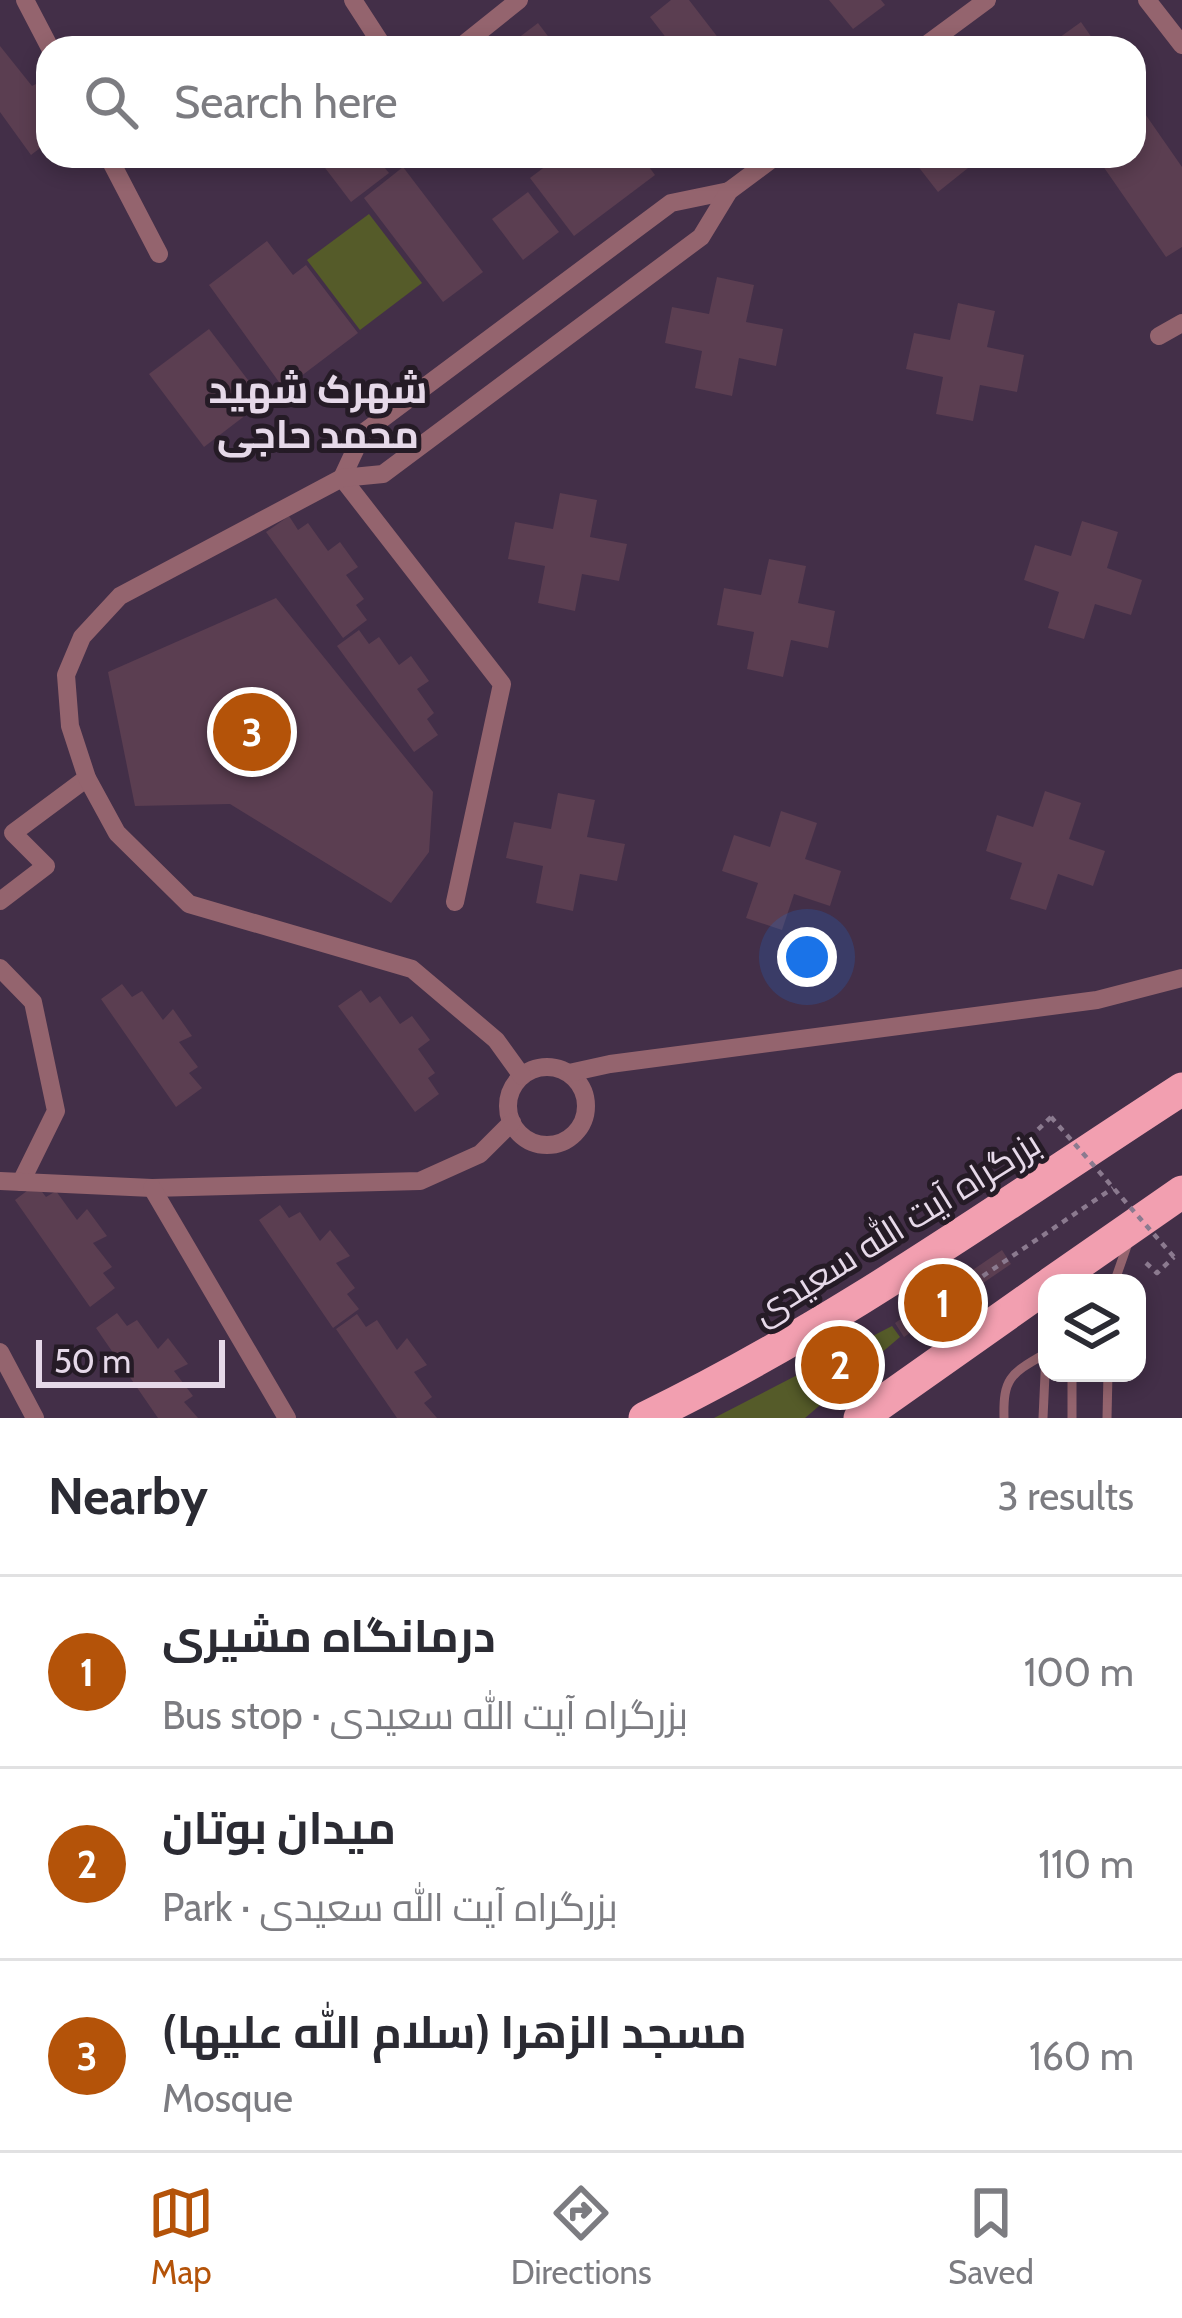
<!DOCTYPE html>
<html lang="en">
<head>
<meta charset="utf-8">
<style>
  body { margin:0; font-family:Cabin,Cairo,sans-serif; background:#f7f7f7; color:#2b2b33 }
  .controls { position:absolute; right:36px; bottom:36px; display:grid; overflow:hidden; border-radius:24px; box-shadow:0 6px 18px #0003 }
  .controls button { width:108px; height:108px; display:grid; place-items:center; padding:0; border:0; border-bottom:3px solid #e1e1e2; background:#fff; color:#2b2b33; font:60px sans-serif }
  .scale { position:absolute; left:36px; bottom:30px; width:189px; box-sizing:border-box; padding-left:12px; border:6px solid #e6d9e9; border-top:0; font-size:33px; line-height:42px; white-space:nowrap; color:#e6d9e9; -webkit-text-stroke:9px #251b26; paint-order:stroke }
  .you { position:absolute; left:807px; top:957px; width:42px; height:42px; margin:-30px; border:9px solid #fff; border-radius:50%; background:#1a73e8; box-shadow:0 0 0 18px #1a73e833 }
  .badge { display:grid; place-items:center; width:78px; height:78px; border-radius:50%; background:#b45309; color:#fff; font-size:39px; font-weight:700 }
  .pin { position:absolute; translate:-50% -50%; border:6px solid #fff; box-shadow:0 3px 12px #0006 }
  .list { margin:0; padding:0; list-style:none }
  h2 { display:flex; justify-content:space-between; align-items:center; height:156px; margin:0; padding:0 48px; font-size:51px }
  h2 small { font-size:39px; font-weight:400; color:#7c7c81 }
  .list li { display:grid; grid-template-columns:78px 1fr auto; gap:36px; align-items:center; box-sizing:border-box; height:192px; padding:0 48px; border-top:3px solid #e1e1e2 }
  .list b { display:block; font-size:45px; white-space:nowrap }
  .list p { margin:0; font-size:39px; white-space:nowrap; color:#7c7c81 }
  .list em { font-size:39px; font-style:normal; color:#7c7c81 }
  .icon { flex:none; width:66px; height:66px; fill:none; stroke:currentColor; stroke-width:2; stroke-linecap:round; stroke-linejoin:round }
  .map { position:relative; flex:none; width:1182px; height:1418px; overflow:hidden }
  .search { position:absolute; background:#fff; box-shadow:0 6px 18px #0003; left:36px; right:36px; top:36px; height:132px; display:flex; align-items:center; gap:30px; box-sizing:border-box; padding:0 42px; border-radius:36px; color:#7c7c81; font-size:45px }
  .sheet { height:732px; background:#fff }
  nav { display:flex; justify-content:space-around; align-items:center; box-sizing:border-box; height:168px; border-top:3px solid #e1e1e2; background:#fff; font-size:33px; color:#7c7c81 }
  nav a { display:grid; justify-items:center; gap:6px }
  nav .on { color:#b45309 }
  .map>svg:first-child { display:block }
</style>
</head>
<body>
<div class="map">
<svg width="1182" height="1418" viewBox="0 0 1182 1418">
  <rect width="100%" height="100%" fill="#432f48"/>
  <g fill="#555b29">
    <polygon points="369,214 422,283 360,330 307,260"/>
    <polygon points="892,1326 900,1337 805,1418 714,1418"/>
  </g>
  <g fill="#5b3e51">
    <polygon points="671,0 689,0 726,48 674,48 650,17"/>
    <polygon points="829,0 881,0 885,5 853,29"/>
    <polygon points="1081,22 1099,48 1045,48"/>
    <polygon points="538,23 557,48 505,48"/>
    <polygon points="0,46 32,86 48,78 48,90 40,94 48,104 48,142 31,155 0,112"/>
    <polygon points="1134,98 1182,167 1182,247 1166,257 1096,156 1134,156"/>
    <polygon points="316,156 375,156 389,173 351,202"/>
    <polygon points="559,156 641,156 655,175 574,236 530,178"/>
    <polygon points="910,156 983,156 938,192"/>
    <polygon points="403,167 483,272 443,302 364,198"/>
    <polygon points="528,192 559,232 523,260 492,219"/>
    <polygon points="267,241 293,275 306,265 358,333 284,389 209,285"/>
    <polygon points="717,277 754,285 746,322 783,329 776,366 739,358 732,396 695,388 702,351 665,343 672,307 709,314"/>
    <polygon points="958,303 995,311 987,347 1024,355 1017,392 980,385 973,421 936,414 943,377 906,369 914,333 950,340"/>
    <polygon points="209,329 264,401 204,447 149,374"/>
    <polygon points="560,493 597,500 590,537 627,544 619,581 582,574 575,611 538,603 545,566 508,559 515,522 553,529"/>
    <polygon points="289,516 298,530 308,523 328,551 340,542 358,567 346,575 364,599 356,605 367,620 343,638 266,532"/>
    <polygon points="1082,521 1118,532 1107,568 1142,580 1131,615 1095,604 1084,639 1048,628 1059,592 1024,580 1035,545 1071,556"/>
    <polygon points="769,559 806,566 798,603 835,611 828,648 791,640 783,677 747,669 754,632 717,625 724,588 761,595"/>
    <polygon points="276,598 433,792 429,852 391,903 230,804 135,806 108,672"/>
    <polygon points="359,630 369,644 379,637 399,665 411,656 429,681 417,689 434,713 427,719 438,735 414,752 337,646"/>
    <polygon points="1045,791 1081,803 1069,839 1105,851 1093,886 1058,874 1046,910 1010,899 1022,863 986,851 997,815 1033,827"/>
    <polygon points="558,793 595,800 587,837 625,844 617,881 580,874 573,911 536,903 543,866 506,858 514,822 551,829"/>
    <polygon points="781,811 817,823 805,859 841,871 830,906 794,894 782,930 746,918 758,883 722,871 734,835 770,847"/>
    <polygon points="122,984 132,997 142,991 163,1020 173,1009 192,1036 179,1042 198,1067 189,1073 202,1088 176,1107 101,999"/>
    <polygon points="361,990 370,1003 380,996 400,1024 412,1016 430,1040 418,1049 435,1073 428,1078 439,1094 415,1112 338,1006"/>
    <polygon points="36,1184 46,1197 56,1191 77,1220 87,1209 107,1236 93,1243 112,1267 103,1273 115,1288 90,1307 15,1200"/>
    <polygon points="280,1205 289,1218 300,1212 320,1241 330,1230 350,1256 336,1263 355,1288 347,1294 359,1309 333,1328 259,1220"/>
    <polygon points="1002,1250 1011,1264 904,1337 895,1323"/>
    <polygon points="117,1313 127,1326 137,1320 158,1349 168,1338 188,1364 174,1371 193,1396 184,1402 198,1418 158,1418 96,1328"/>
    <polygon points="357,1314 366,1327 377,1320 397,1350 407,1338 427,1365 414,1372 432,1397 424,1403 437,1418 397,1418 336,1329"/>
  </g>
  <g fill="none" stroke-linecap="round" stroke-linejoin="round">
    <g stroke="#8b7a8f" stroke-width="4.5" stroke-dasharray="6 6" stroke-linecap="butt">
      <polyline points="1028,1156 1021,1146 1051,1117"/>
      <polyline points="1146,1263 1157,1273 1174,1257"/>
      <polyline points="943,1303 1113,1188"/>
    </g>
    <g stroke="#94646e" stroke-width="9">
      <polyline points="1114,1283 1128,1243"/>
      <path d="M1004 1418C1003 1379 1010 1374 1043 1355"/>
      <polyline points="1043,1418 1046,1353"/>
      <polyline points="1072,1418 1072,1373"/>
      <polyline points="1107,1418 1108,1373"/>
    </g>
    <g stroke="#94646e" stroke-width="18">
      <polyline points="25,0 50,48"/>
      <polyline points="353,0 384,48"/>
      <polyline points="1147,0 1182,45"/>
      <polyline points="459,48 519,0"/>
      <polyline points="922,48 987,0"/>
      <polyline points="108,156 159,254"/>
      <polyline points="1159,336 1182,323"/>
      <polyline points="342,478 363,433 671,203 729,191"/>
      <polyline points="342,478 502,684 455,902"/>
      <polyline points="0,901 46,866 13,833 87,778"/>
      <polyline points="0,968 33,1002 56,1111 21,1182"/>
      <circle cx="547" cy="1106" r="39"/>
      <polyline points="569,1073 610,1064 1097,1000 1182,978"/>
      <polyline points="522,1076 496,1040 412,969 189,904 117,833 87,778 70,726 66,675 82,637 120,596 342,478 383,474 701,237 729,191 776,156"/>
      <polyline points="0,1181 152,1188 420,1181 480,1154 512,1122"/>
      <polyline points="152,1188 287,1418"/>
      <polyline points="0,1352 35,1418"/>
    </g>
    <g stroke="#f29fb0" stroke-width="33">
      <polyline points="1051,1283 1182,1192"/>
      <path d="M645 1418C834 1327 1006 1203 1182 1089"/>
      <polyline points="860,1418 1047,1286"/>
    </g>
    <polyline stroke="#8b7a8f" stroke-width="4.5" stroke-dasharray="6 6" stroke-linecap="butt" points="1051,1117 1174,1257"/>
  </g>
  <g text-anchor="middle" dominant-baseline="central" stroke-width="10" stroke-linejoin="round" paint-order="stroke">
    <g font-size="36" fill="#e6d9e9" stroke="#251b26">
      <text transform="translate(896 1227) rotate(-32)">بزرگراه آیت الله سعیدی</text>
    </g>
    <g font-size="39" font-weight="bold" fill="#e6d9e9" stroke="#251b26">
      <text x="318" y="389">شهرک شهید<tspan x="318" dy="45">محمد حاجی</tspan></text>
    </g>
  </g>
</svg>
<div class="controls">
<button><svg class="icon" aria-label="layers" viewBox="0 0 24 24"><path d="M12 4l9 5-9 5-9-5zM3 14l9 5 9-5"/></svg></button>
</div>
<div class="scale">50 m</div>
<div class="you"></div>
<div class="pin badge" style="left:943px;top:1303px">1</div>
<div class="pin badge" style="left:840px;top:1365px">2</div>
<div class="pin badge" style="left:252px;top:732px">3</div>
<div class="search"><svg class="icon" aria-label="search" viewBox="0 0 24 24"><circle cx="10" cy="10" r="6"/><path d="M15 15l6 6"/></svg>Search here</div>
</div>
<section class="sheet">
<h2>Nearby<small>3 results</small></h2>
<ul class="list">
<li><span class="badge">1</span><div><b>درمانگاه مشیری</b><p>Bus stop · بزرگراه آیت الله سعیدی</p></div><em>100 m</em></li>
<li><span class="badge">2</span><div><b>میدان بوتان</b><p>Park · بزرگراه آیت الله سعیدی</p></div><em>110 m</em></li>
<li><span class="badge">3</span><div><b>مسجد الزهرا (سلام الله علیها)</b><p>Mosque</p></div><em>160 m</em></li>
</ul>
</section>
<nav>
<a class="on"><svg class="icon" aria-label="map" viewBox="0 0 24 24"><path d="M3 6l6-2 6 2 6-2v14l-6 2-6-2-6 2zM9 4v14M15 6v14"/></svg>Map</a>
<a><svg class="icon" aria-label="directions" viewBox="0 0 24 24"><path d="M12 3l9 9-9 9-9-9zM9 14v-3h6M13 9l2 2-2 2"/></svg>Directions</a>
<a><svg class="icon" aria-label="saved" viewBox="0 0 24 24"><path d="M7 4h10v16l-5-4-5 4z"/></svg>Saved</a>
</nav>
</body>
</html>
